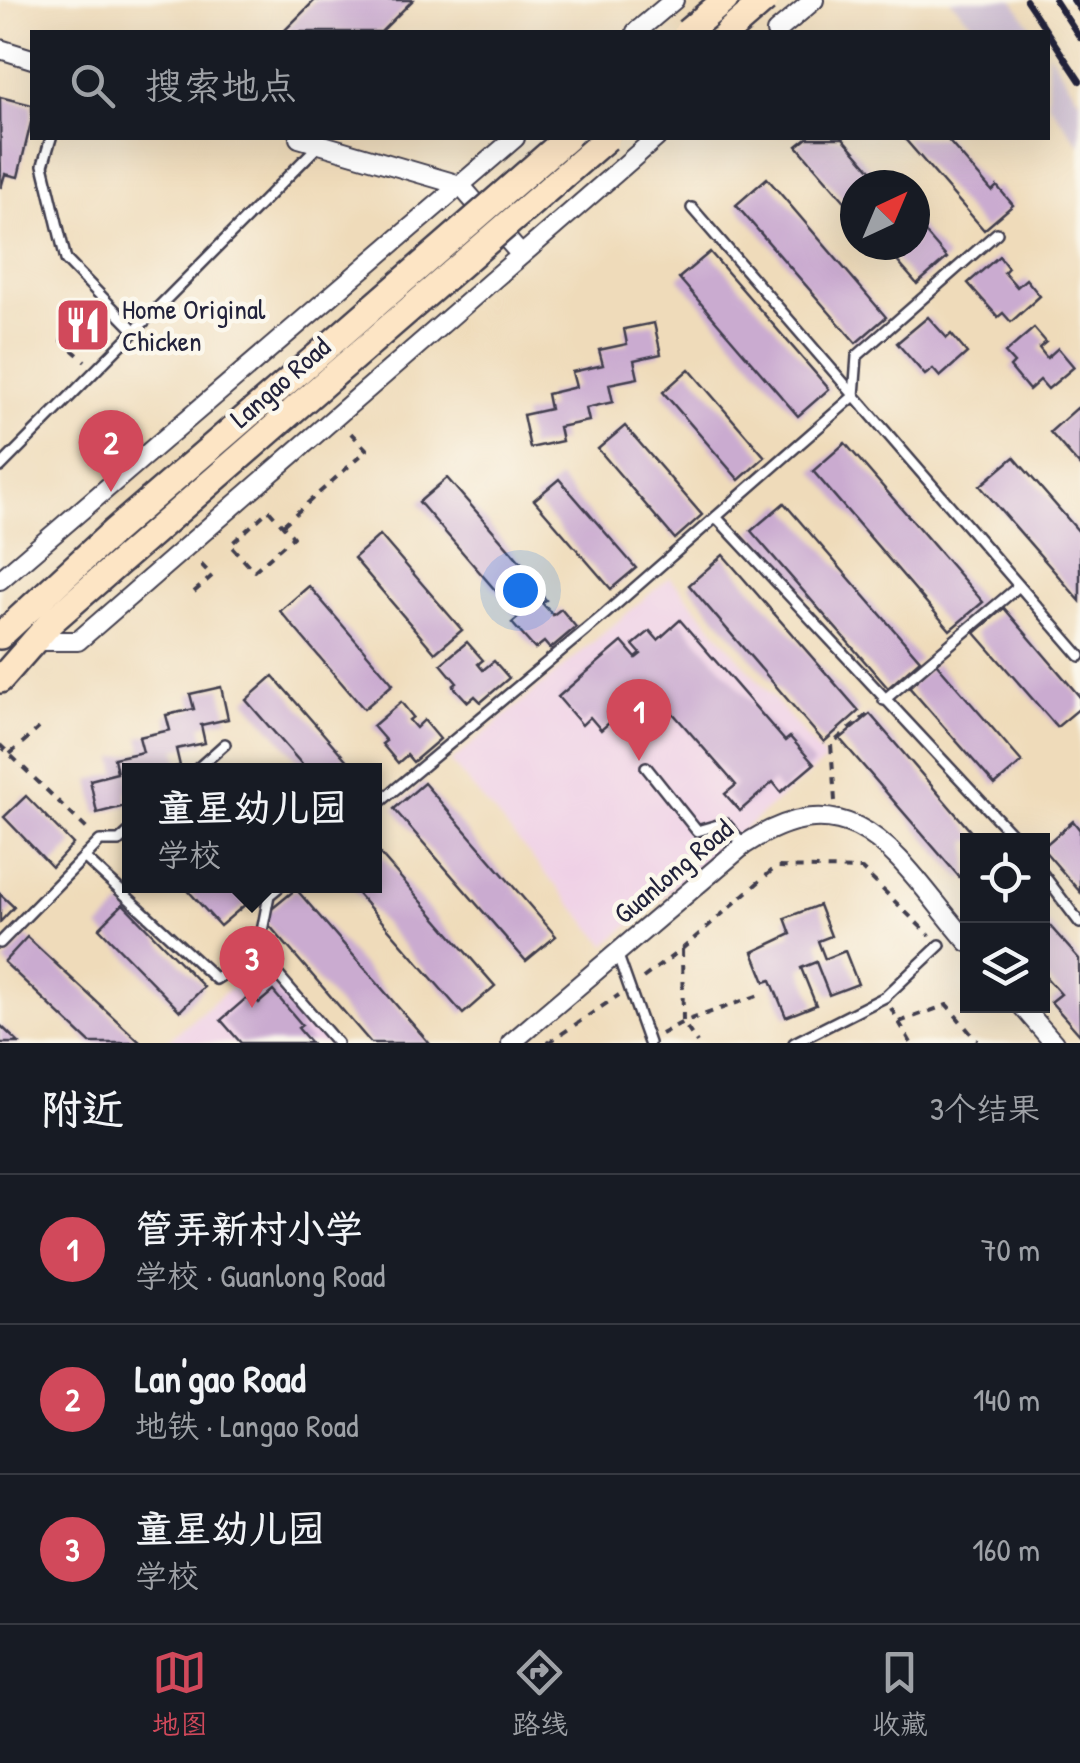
<!DOCTYPE html>
<html lang="zh">
<head>
<meta charset="utf-8">
<style>
  body { margin:0; font-family:"Patrick Hand","LXGW WenKai TC",sans-serif; background:#242831; color:#f1f3f6 }
  .controls { position:absolute; right:30px; bottom:30px; display:grid; overflow:hidden; border-radius:0px; box-shadow:0 10px 40px #0002 }
  .controls button { width:90px; height:90px; display:grid; place-items:center; padding:0; border:0; border-bottom:2px solid #363941; background:#171b24; color:#f1f3f6; font:50px sans-serif }
  .compass { position:absolute; left:840px; top:170px; width:90px; height:90px; border-radius:50%; background:#171b24; box-shadow:0 10px 40px #0002; rotate:44deg }
  .you { position:absolute; left:520px; top:590px; width:35px; height:35px; margin:-25px; border:8px solid #fff; border-radius:50%; background:#1a73e8; box-shadow:0 0 0 15px #1a73e833 }
  .badge { display:grid; place-items:center; width:65px; height:65px; border-radius:50%; background:#d1495b; color:#fff; font-size:32px; font-weight:700 }
  .pin { position:absolute; translate:-50% -82px; filter:drop-shadow(0 2px 5px #0008) }
  .pin::after { content:''; position:absolute; top:52px; width:35px; height:30px; background:inherit; clip-path:polygon(0 0,100% 0,50% 100%) }
  .popup { position:absolute; left:122px; top:763px; width:260px; height:130px; box-sizing:border-box; display:grid; place-content:center; border-radius:0px; background:#171b24; filter:drop-shadow(0 2px 8px #0005); font-size:32px; white-space:nowrap; color:#9ea1a6 }
  .popup b { font-size:38px; color:#f1f3f6 }
  .popup::after { content:''; position:absolute; left:50%; top:100%; margin-left:-20px; border:20px solid transparent; border-top-color:#171b24 }
  .list { margin:0; padding:0; list-style:none }
  h2 { display:flex; justify-content:space-between; align-items:center; height:130px; margin:0; padding:0 40px; font-size:42px }
  h2 small { font-size:32px; font-weight:400; color:#9ea1a6 }
  .list li { display:grid; grid-template-columns:65px 1fr auto; gap:30px; align-items:center; box-sizing:border-box; height:150px; padding:0 40px; border-top:2px solid #363941 }
  .list b { display:block; font-size:38px; white-space:nowrap }
  .list p { margin:0; font-size:32px; white-space:nowrap; color:#9ea1a6 }
  .list em { font-size:32px; font-style:normal; color:#9ea1a6 }
  .icon { flex:none; width:55px; height:55px; fill:none; stroke:currentColor; stroke-width:2; stroke-linecap:round; stroke-linejoin:round }
  .map { position:relative; flex:none; width:1080px; height:1043px; overflow:hidden }
  .search { position:absolute; background:#171b24; box-shadow:0 10px 40px #0002; left:30px; right:30px; top:30px; height:110px; display:flex; align-items:center; gap:25px; box-sizing:border-box; padding:0 35px; border-radius:0px; color:#9ea1a6; font-size:38px }
  .sheet { height:580px; background:#171b24 }
  nav { display:flex; justify-content:space-around; align-items:center; box-sizing:border-box; height:140px; border-top:2px solid #363941; background:#171b24; font-size:28px; color:#9ea1a6 }
  nav a { display:grid; justify-items:center; gap:5px }
  nav .on { color:#d1495b }
  .map>svg:first-child { display:block }
</style>
</head>
<body>
<div class="map">
<svg width="1080" height="1043" viewBox="0 0 1080 1043">
  <rect width="100%" height="100%" fill="#fbf7ec"/>
  <filter id="ink" filterUnits="userSpaceOnUse"><feTurbulence type="fractalNoise" baseFrequency=".01" numOctaves="2"/><feDisplacementMap in="SourceGraphic" scale="20" xChannelSelector="R" yChannelSelector="G"/><feConvolveMatrix kernelMatrix="1 2 1 2 8 2 1 2 1" color-interpolation-filters="sRGB"/></filter>
  <filter id="wash" filterUnits="userSpaceOnUse"><feTurbulence type="fractalNoise" baseFrequency=".0048" numOctaves="4" result="noise"/><feDisplacementMap in="SourceGraphic" scale="40" xChannelSelector="R" yChannelSelector="G"/><feGaussianBlur stdDeviation="2.25" result="paint"/><feColorMatrix in="noise" values="0 0 0 0 0 0 0 0 0 0 0 0 0 0 0 0 0 1.4 0 .05"/><feComposite in="paint" operator="in"/></filter>
  <g filter="url(#wash)">
    <rect width="100%" height="100%" fill="#efdbba"/>
    <g fill="#efd0e6">
      <polygon points="670,577 826,760 606,945 451,762"/>
      <polygon points="259,964 328,1043 170,1043 168,1040"/>
    </g>
    <g fill="#cdbed2">
      <polygon points="950,0 1013,0 1035,32 981,32"/>
      <polygon points="1048,52 1080,101 1080,145 1048,102"/>
    </g>
    <g id="blocks">
      <g fill="#caabd0">
        <polygon points="315,0 413,0 381,32 283,32"/>
        <polygon points="0,97 32,105 32,118 18,177 5,174 1,188"/>
        <polygon points="807,138 843,138 884,185 855,185 855,213 797,146"/>
        <polygon points="904,138 946,138 992,191 997,186 1013,205 984,230"/>
        <polygon points="767,178 886,317 856,343 736,205"/>
        <polygon points="915,221 947,258 917,284 883,245 915,245"/>
        <polygon points="710,252 829,389 798,416 679,278"/>
        <polygon points="999,256 1008,268 1004,272 1017,287 1026,279 1040,296 1011,322 1003,313 998,317 968,283"/>
        <polygon points="928,317 947,338 951,334 967,353 940,377 933,369 925,375 897,343"/>
        <polygon points="654,323 661,354 634,360 638,378 609,384 613,402 586,408 589,421 559,427 562,441 530,448 523,415 550,409 547,394 576,387 572,372 603,365 599,350 627,344 624,329"/>
        <polygon points="1034,328 1046,342 1039,348 1047,358 1058,348 1074,367 1048,389 1040,380 1029,390 1010,367 1014,363 1005,353"/>
        <polygon points="689,369 765,457 739,480 663,392"/>
        <polygon points="1077,408 1080,412 1080,466 1050,432"/>
        <polygon points="625,426 702,515 675,539 598,449"/>
        <polygon points="845,443 983,602 950,630 813,471"/>
        <polygon points="1014,457 1080,533 1080,601 980,486"/>
        <polygon points="447,478 530,573 502,598 419,502"/>
        <polygon points="559,479 636,568 611,589 534,500"/>
        <polygon points="784,503 920,660 888,688 751,531"/>
        <polygon points="380,535 462,630 435,653 354,558"/>
        <polygon points="723,555 859,711 824,742 689,585"/>
        <polygon points="309,586 393,684 364,709 280,611"/>
        <polygon points="536,588 546,600 542,603 553,615 561,609 576,627 550,649 544,642 535,649 512,623 518,618 510,610"/>
        <polygon points="1004,608 1080,697 1080,708 1057,727 975,633"/>
        <polygon points="680,620 785,741 790,737 814,764 781,792 773,782 740,811 725,794 736,785 650,687 601,730 590,717 582,725 558,697 622,642 636,658 641,654 633,645 650,631 658,640"/>
        <polygon points="467,642 483,660 478,664 483,670 494,661 509,678 481,702 475,696 468,702 453,686 457,683 441,664"/>
        <polygon points="936,663 1022,762 995,785 909,687"/>
        <polygon points="273,676 349,763 340,770 307,770 246,700"/>
        <polygon points="221,687 228,719 201,725 205,743 176,749 180,766 161,770 130,770 130,791 126,792 129,805 97,813 90,780 117,773 114,758 143,752 139,737 170,730 166,715 194,709 190,694"/>
        <polygon points="401,702 413,717 409,720 416,728 424,720 440,739 413,762 407,755 398,763 382,744 386,741 373,726"/>
        <polygon points="870,714 979,841 968,841 968,876 962,880 840,739"/>
        <polygon points="424,783 556,936 526,961 394,809"/>
        <polygon points="26,796 73,844 52,867 4,817"/>
        <polygon points="1073,821 1080,830 1080,892 1042,848"/>
        <polygon points="374,847 495,986 463,1014 351,886 374,886"/>
        <polygon points="184,886 232,886 247,903 220,926"/>
        <polygon points="296,889 429,1043 371,1043 262,917"/>
        <polygon points="0,894 14,907 0,922"/>
        <polygon points="123,904 204,987 180,1011 99,928"/>
        <polygon points="819,905 831,936 818,941 825,959 845,951 858,984 829,995 816,962 801,968 816,1005 786,1017 771,980 765,982 753,952 791,934 785,918"/>
        <polygon points="1042,917 1079,959 1080,1035 1051,1002 1061,994 1042,973"/>
        <polygon points="27,937 141,1043 90,1043 4,962"/>
        <polygon points="273,991 302,1025 298,1028 311,1043 241,1043 221,1020 251,994 259,1003"/>
        <polygon points="0,1025 19,1043 0,1043"/>
      </g>
    </g>
  </g>
  <g filter="url(#ink)">
    <use href="#blocks" fill-opacity="0" stroke="#413e4e" stroke-width="2.5"/>
    <g fill="none" stroke-linecap="round" stroke-linejoin="round">
      <g stroke="#413e4e" stroke-width="14">
        <g id="lane">
          <polyline points="51,138 43,165 66,260 135,331"/>
          <polyline points="692,208 1080,656"/>
          <polyline points="0,467 318,146"/>
          <polyline points="716,517 1018,841"/>
          <polyline points="884,700 1019,586"/>
          <polyline points="646,767 697,831 725,823 744,845"/>
          <polyline points="196,770 225,744"/>
          <polyline points="374,807 605,614 854,396 857,356 997,233"/>
          <polyline points="84,857 216,979 258,952 337,1043"/>
          <polyline points="1042,873 1080,923"/>
          <polyline points="0,943 100,841 119,841 130,831"/>
          <polyline points="258,952 269,895 280,886"/>
          <polyline points="617,953 649,1043"/>
          <polyline points="794,1043 885,997 940,945"/>
        </g>
      </g>
      <g stroke="#413e4e" stroke-width="22">
        <g id="street">
          <polyline points="636,32 674,0"/>
          <polyline points="776,32 814,0"/>
          <polyline points="0,49 32,59"/>
          <polyline points="299,138 460,185 521,255"/>
          <polyline points="0,580 515,138"/>
          <polyline points="33,641 78,641 656,138"/>
          <polyline points="1022,1006 1054,1043"/>
          <path d="M511 1043 744 845C858 770 901 865 968 942"/>
        </g>
      </g>
      <g stroke="#413e4e" stroke-width="30">
        <g id="secondary">
          <polyline points="0,636 114,531 317,356"/>
          <polyline points="0,680 51,622 335,374"/>
        </g>
      </g>
      <g stroke="#413e4e" stroke-width="4" stroke-dasharray="8 8" stroke-linecap="butt">
        <polyline points="73,327 61,340 85,361"/>
        <polygon points="269,510 293,537 254,571 230,545"/>
        <polyline points="283,525 367,450 348,430"/>
        <polyline points="194,592 212,576 198,561"/>
        <polyline points="0,745 89,831"/>
        <polyline points="10,754 39,728"/>
        <polyline points="835,801 831,744 873,710"/>
        <polyline points="682,949 683,1022 697,1043"/>
        <polyline points="643,978 682,949 776,867 862,869 930,936"/>
        <polyline points="891,1008 911,1043"/>
        <polyline points="986,1008 989,1006"/>
        <polyline points="899,1022 947,1005 977,1041"/>
        <polyline points="661,1034 683,1022 762,994"/>
        <polyline points="548,1043 619,995"/>
      </g>
      <use href="#lane" stroke="#fff" stroke-width="9"/>
      <use href="#street" stroke="#fff" stroke-width="18"/>
      <use href="#secondary" stroke="#fde5c5" stroke-width="25"/>
      <g stroke="#22223b" stroke-width="6">
        <polyline points="1026,0 1080,81"/>
        <polyline points="1055,0 1080,38"/>
        <polyline points="1073,0 1080,10"/>
      </g>
      <g stroke="#413e4e" stroke-width="30" stroke-linecap="butt">
        <g id="secondary-bridge">
          <polyline points="687,32 725,0"/>
          <polyline points="728,32 765,0"/>
          <polyline points="317,356 567,138"/>
          <polyline points="335,374 607,138"/>
        </g>
      </g>
      <use href="#secondary-bridge" stroke="#fde5c5" stroke-width="25"/>
    </g>
  </g>
  <defs>
    <g id="restaurant-square" transform="scale(2.875)"><rect x="-9" y="-9" width="18" height="18" rx="4" fill="#d1495b" stroke="#fbf7ec"/><path d="M-5-6h1v4h1v-4h1v4h1v-4h1v5L-1.5 .5V6h-2V.5L-5-1ZM5-6V6H3V1.5H1.5Q1.5-4 5-6Z" fill="#fff"/></g>
  </defs>
  <g fill-rule="evenodd">
    <use href="#restaurant-square" x="83" y="325"/>
  </g>
  <g text-anchor="middle" dominant-baseline="central" stroke-width="9" stroke-linejoin="round" paint-order="stroke">
    <g font-size="28" fill="#22223b" stroke="#fbf7ec" text-anchor="start">
      <text x="122" y="309">Home Original<tspan x="122" dy="32">Chicken</tspan></text>
    </g>
    <g font-size="28" fill="#22223b" stroke="#fbf7ec">
      <text transform="translate(280 382) rotate(-41)">Langao Road</text>
      <text transform="translate(673 871) rotate(-40)">Guanlong Road</text>
    </g>
  </g>
</svg>
<div class="controls">
<button><svg class="icon" aria-label="locate" viewBox="0 0 24 24"><circle cx="12" cy="12" r="6"/><path d="M12 2v4M12 18v4M2 12h4M18 12h4"/></svg></button>
<button><svg class="icon" aria-label="layers" viewBox="0 0 24 24"><path d="M12 4l9 5-9 5-9-5zM3 14l9 5 9-5"/></svg></button>
</div>
<svg class="compass" viewBox="-18 -18 36 36"><path d="M0-13l5 13h-10z" fill="#e53935"/><path d="M0 13l5-13h-10z" fill="#9ea1a6"/></svg>
<div class="you"></div>
<div class="pin badge" style="left:639px;top:761px">1</div>
<div class="pin badge" style="left:111px;top:492px">2</div>
<div class="pin badge" style="left:252px;top:1008px">3</div>
<div class="popup"><b>童星幼儿园</b>学校</div>
<div class="search"><svg class="icon" aria-label="search" viewBox="0 0 24 24"><circle cx="10" cy="10" r="6"/><path d="M15 15l6 6"/></svg>搜索地点</div>
</div>
<section class="sheet">
<h2>附近<small>3个结果</small></h2>
<ul class="list">
<li><span class="badge">1</span><div><b>管弄新村小学</b><p>学校 · Guanlong Road</p></div><em>70 m</em></li>
<li><span class="badge">2</span><div><b>Lan'gao Road</b><p>地铁 · Langao Road</p></div><em>140 m</em></li>
<li><span class="badge">3</span><div><b>童星幼儿园</b><p>学校</p></div><em>160 m</em></li>
</ul>
</section>
<nav>
<a class="on"><svg class="icon" aria-label="map" viewBox="0 0 24 24"><path d="M3 6l6-2 6 2 6-2v14l-6 2-6-2-6 2zM9 4v14M15 6v14"/></svg>地图</a>
<a><svg class="icon" aria-label="directions" viewBox="0 0 24 24"><path d="M12 3l9 9-9 9-9-9zM9 14v-3h6M13 9l2 2-2 2"/></svg>路线</a>
<a><svg class="icon" aria-label="saved" viewBox="0 0 24 24"><path d="M7 4h10v16l-5-4-5 4z"/></svg>收藏</a>
</nav>
</body>
</html>
